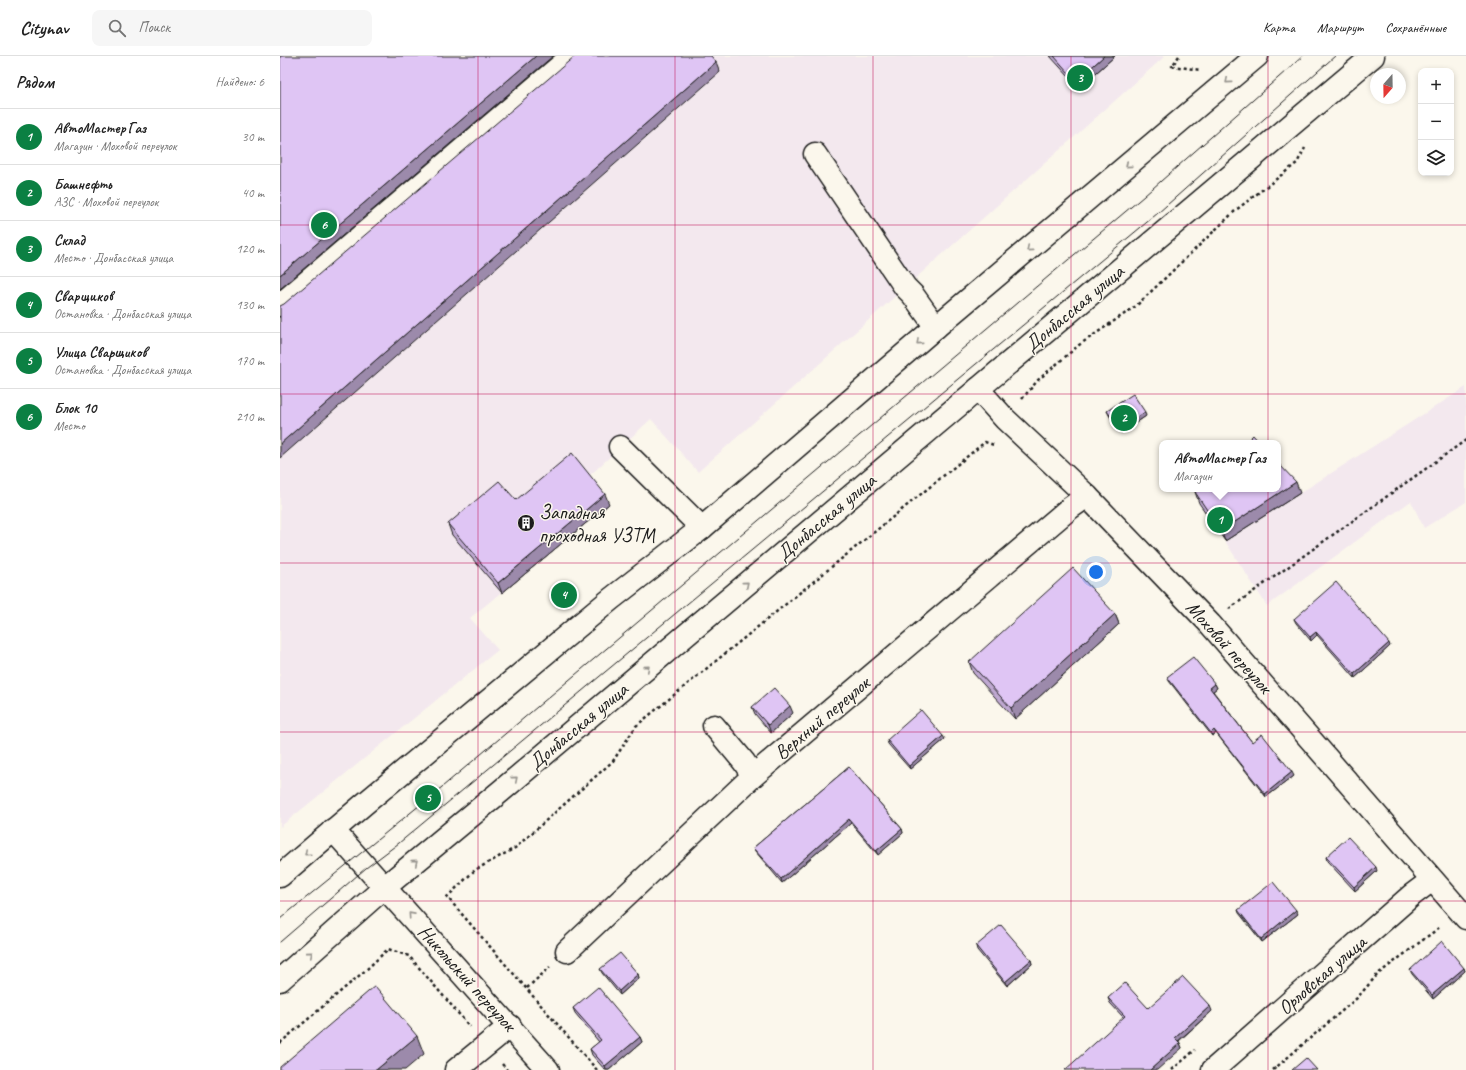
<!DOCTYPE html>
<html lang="ru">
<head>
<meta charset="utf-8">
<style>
  body { margin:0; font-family:Caveat,sans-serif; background:#f6f6f6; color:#222 }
  .controls { position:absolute; right:12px; top:12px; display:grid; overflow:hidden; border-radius:8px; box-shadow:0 2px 6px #0003 }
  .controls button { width:36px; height:36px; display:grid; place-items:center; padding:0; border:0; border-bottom:1px solid #e0e0e0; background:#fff; color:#222; font:20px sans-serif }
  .compass { position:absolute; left:1090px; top:12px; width:36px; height:36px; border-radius:50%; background:#fff; box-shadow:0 2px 6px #0003; rotate:200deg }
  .you { position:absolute; left:816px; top:516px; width:14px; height:14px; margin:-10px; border:3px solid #fff; border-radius:50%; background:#1a73e8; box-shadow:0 0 0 6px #1a73e833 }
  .badge { display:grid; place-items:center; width:26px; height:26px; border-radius:50%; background:#0b8043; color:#fff; font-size:13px; font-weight:700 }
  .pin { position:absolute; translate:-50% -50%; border:2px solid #fff; box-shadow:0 1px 4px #0006 }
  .popup { position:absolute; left:879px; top:384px; width:122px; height:52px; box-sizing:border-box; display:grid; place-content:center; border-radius:8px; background:#fff; filter:drop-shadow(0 1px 3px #0005); font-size:13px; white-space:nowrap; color:#767676 }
  .popup b { font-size:15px; color:#222 }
  .popup::after { content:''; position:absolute; left:50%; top:100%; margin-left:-8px; border:8px solid transparent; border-top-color:#fff }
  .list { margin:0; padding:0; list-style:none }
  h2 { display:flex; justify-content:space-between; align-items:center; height:52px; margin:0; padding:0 16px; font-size:17px }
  h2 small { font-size:13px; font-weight:400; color:#767676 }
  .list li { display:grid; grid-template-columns:26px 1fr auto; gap:12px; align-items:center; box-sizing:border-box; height:56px; padding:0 16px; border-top:1px solid #e0e0e0 }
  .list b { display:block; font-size:15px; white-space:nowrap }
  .list p { margin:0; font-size:13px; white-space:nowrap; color:#767676 }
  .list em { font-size:13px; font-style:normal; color:#767676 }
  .icon { flex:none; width:22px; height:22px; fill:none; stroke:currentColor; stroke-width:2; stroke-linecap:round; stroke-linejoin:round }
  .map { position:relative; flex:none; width:1186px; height:1014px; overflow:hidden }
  header { display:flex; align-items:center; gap:24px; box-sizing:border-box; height:56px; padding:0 20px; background:#fff; border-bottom:1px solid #e0e0e0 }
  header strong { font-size:19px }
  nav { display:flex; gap:22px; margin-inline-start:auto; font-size:14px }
  .search { width:280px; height:36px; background:#f6f6f6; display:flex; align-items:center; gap:10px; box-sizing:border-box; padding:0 14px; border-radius:8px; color:#767676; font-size:15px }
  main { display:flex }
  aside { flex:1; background:#fff }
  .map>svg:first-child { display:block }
</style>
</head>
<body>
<header>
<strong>Citynav</strong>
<div class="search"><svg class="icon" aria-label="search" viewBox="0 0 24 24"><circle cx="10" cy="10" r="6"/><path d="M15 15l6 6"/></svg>Поиск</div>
<nav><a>Карта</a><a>Маршрут</a><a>Сохранённые</a></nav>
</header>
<main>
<aside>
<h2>Рядом<small>Найдено: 6</small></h2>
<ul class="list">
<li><span class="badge">1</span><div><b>АвтоМастерГаз</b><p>Магазин · Моховой переулок</p></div><em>30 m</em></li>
<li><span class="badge">2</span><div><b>Башнефть</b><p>АЗС · Моховой переулок</p></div><em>40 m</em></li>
<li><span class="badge">3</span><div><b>Склад</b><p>Место · Донбасская улица</p></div><em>120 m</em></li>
<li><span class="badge">4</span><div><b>Сварщиков</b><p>Остановка · Донбасская улица</p></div><em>130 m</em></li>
<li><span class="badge">5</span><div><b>Улица Сварщиков</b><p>Остановка · Донбасская улица</p></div><em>170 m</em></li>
<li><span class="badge">6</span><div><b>Блок 10</b><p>Место</p></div><em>210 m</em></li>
</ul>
</aside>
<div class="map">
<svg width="1186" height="1014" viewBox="0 0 1186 1014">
  <rect width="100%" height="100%" fill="#fbf7ec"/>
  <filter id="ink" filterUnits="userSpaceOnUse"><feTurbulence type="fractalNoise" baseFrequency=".025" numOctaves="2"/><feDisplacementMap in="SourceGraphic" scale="8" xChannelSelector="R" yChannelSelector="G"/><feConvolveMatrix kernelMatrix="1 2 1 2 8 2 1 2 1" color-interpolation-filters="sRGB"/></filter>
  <g filter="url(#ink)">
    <g fill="#f3e8ee">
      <polygon points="0,0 885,0 418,416 371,363 308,421 329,448 190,562 218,594 0,771"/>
      <polygon points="1186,331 1186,446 1144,472 1131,445 987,550 945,485"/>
    </g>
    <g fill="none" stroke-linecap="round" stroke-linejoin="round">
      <g stroke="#1c1c1c" stroke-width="25">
        <g id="minor">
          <polyline points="535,98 625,231 633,239 656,271"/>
          <polyline points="0,249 292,0"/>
          <polyline points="698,333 725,363 807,440 930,568 1186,862"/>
          <polyline points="340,391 422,472"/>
          <polyline points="434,670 464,706 473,720"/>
          <polyline points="287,895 473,720 790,452 807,440"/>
          <polyline points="176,1014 230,970"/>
          <polyline points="933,1014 1132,839 1152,824"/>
        </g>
      </g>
      <g stroke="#1c1c1c" stroke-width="25">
        <g id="major">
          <polyline points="53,774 268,1014"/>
          <polyline points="0,820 83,749 331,543 422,472 656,271 977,0"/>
          <polyline points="0,924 105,831 221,735 1093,0"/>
        </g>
      </g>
      <g stroke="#1c1c1c" stroke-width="2.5" stroke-dasharray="3 3" stroke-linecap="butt">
        <polyline points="899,0 892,10 921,14"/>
        <polyline points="742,343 758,324 799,289 856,250 956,154 1017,107 1025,92"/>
        <polyline points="949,553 1186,384"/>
        <polyline points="247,932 270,911"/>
        <polyline points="0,987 87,913 108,893 129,900 190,971"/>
        <polyline points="222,1008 227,1014"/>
        <polyline points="317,1014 167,841 195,814 235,792 333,705 356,670 705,386 714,389"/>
        <polyline points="892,1014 915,994"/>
        <polyline points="993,1014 1077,942 1098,918 1160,871"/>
      </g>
      <use href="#minor" stroke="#fbf7ec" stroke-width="22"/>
      <use href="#major" stroke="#fbf7ec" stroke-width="22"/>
      <g stroke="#1c1c1c" stroke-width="1">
        <polyline points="0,863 162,731 864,140 1023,0"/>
        <polyline points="0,886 86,812 119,787 878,157 1055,0"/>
      </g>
    </g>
    <g fill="#c0a9d2" stroke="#1c1c1c">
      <polygon points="770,0 835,0 799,32"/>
      <polygon points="827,355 866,360 841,377 829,359"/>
      <polygon points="915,436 1020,437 945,485 919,447"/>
      <polygon points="236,444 329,448 222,537 172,479 168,468"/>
      <polygon points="835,558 839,568 735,663 693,617 689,606"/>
      <polygon points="1014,563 1110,590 1075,622 1037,579 1031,585 1016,567"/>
      <polygon points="887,621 935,628 937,632 933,635 972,686 1014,720 986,741 936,677 932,680 889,625"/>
      <polygon points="472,651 513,657 491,677 475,658"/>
      <polygon points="665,683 630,713 608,688 607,684"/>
      <polygon points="569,711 622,773 623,777 598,799 571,767 502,827 475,795 473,792"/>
      <polygon points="1046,801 1097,815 1075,835 1047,805"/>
      <polygon points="958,854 1018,858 982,886 959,857"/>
      <polygon points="696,890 751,904 752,908 727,930 697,894"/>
      <polygon points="1184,912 1185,915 1153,943 1132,918 1130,914"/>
      <polygon points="320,913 358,918 359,922 340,939 322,917"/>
      <polygon points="828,942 868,952 932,955 899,985 902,992 844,962 830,947"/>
      <polygon points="293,952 360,981 362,986 329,1014 325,1014 312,999 310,993 319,986 295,957"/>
    </g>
    <g fill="#9c8aab" stroke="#1c1c1c">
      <polygon points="256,0 273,0 0,233 0,219"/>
      <polygon points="824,0 835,0 799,32 796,25"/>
      <polygon points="436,6 440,16 0,402 0,388"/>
      <polygon points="865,356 866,360 841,377 840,373"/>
      <polygon points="1016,426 1020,437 945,485 941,475"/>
      <polygon points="325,438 329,448 222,537 218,527"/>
      <polygon points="835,558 839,568 735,663 731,652"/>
      <polygon points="1036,576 1037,579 1031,585 1030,581"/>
      <polygon points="1109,587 1110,590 1075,622 1074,618"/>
      <polygon points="935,628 937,632 932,636 930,632"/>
      <polygon points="510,650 513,657 491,677 488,669"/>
      <polygon points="934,674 936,677 932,680 931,677"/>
      <polygon points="663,680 665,683 630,713 629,710"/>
      <polygon points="1012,716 1014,720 986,741 985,738"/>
      <polygon points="569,763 571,767 502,827 501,823"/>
      <polygon points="622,773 623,777 598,799 596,795"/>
      <polygon points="1096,811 1097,815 1075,835 1074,831"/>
      <polygon points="1016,854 1018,858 982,886 981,883"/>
      <polygon points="751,904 752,908 727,930 725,926"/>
      <polygon points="1184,912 1185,915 1153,943 1152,939"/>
      <polygon points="358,918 359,922 340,939 339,935"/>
      <polygon points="930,950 932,955 897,986 895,982"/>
      <polygon points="137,980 144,998 125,1014 96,1014"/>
      <polygon points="360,981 362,986 329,1014 326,1014 325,1010"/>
      <polygon points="900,987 902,992 877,1014 870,1014"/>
    </g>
    <g fill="#dfc5f4" stroke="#1c1c1c">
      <polygon points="0,0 256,0 0,219"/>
      <polygon points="295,0 431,0 436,6 0,388 0,250 4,248"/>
      <polygon points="774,0 824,0 796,25"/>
      <polygon points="853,338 865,356 840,373 827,355"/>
      <polygon points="973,379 980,387 965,387"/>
      <polygon points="292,397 325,438 218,527 168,468 219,425 236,444"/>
      <polygon points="998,407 1016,426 941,475 915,436 919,433 998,433"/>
      <polygon points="793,512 835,558 731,652 689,606"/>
      <polygon points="1056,526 1109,587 1074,618 1036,576 1030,581 1014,563"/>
      <polygon points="913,601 935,628 930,632 972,686 982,678 1012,716 985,738 934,674 931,677 887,621"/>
      <polygon points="494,632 510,650 488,669 472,651"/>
      <polygon points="641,654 663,680 629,710 607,684"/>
      <polygon points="569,711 622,773 596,795 569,763 501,823 473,792"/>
      <polygon points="1068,781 1096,811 1074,831 1046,801"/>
      <polygon points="993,826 1016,854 981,883 958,854"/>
      <polygon points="721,869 751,904 725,926 696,890"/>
      <polygon points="1162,885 1184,912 1152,939 1130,914"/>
      <polygon points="340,897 358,918 339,935 320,913"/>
      <polygon points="903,921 930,950 895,982 900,987 870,1014 785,1014 845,960 828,942 845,927 868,952"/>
      <polygon points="95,930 137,980 96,1014 0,1014 0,1011"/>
      <polygon points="318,931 360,981 325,1010 310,993 321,984 293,952"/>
      <polygon points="1026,1002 1037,1014 1012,1014"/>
    </g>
    <defs><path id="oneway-chevron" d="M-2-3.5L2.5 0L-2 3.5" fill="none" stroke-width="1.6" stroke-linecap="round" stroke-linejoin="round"/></defs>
    <g stroke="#97948e">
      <use href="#oneway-chevron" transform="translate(948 25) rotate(140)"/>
      <use href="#oneway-chevron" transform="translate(848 109) rotate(140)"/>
      <use href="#oneway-chevron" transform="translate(749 193) rotate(140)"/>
      <use href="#oneway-chevron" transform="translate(639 286) rotate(139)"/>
      <use href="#oneway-chevron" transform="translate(466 528) rotate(-40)"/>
      <use href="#oneway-chevron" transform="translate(367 612) rotate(-40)"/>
      <use href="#oneway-chevron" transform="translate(235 723) rotate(-40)"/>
      <use href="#oneway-chevron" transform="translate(27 797) rotate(139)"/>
      <use href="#oneway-chevron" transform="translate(135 806) rotate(-40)"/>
      <use href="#oneway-chevron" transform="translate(131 859) rotate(-132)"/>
      <use href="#oneway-chevron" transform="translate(30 898) rotate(-41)"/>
    </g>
  </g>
  <path fill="none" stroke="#c2185b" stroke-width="1" stroke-opacity="0.55" d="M198 0V1014M395 0V1014M593 0V1014M791 0V1014M988 0V1014M0 169H1186M0 338H1186M0 507H1186M0 676H1186M0 845H1186"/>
  <defs>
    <g id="building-disc" transform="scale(0.9)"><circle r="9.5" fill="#1c1c1c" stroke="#fbf7ec"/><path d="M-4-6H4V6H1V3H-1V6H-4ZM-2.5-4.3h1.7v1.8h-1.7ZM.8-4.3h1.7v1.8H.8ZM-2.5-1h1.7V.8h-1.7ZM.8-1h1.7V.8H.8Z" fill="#fff"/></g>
  </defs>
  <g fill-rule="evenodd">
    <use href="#building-disc" x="246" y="467"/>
  </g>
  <g text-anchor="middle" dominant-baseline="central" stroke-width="3" stroke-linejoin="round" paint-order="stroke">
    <g font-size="20" fill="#1c1c1c" stroke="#fbf7ec">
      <text transform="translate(794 252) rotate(-40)">Донбасская улица</text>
      <text transform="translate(546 461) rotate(-40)">Донбасская улица</text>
      <text transform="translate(949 591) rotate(48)">Моховой переулок</text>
      <text transform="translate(542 662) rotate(-40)">Верхний переулок</text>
      <text transform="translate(298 670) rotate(-40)">Донбасская улица</text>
      <text transform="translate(1042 919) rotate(-41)">Орловская улица</text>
      <text transform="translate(187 922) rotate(48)">Никольский переулок</text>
    </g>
    <g font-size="20" fill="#1c1c1c" stroke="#fbf7ec" text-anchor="start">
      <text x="259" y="456">Западная<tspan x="259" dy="23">проходная УЗТМ</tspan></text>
    </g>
  </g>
</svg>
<div class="controls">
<button>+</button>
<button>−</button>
<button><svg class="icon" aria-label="layers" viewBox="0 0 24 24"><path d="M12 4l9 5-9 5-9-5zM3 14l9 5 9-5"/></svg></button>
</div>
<svg class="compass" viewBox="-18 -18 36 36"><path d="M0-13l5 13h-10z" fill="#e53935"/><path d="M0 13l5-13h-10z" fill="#767676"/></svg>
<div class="you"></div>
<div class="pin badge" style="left:940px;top:464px">1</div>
<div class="popup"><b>АвтоМастерГаз</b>Магазин</div>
<div class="pin badge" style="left:844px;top:362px">2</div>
<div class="pin badge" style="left:800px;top:22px">3</div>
<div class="pin badge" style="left:284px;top:539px">4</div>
<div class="pin badge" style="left:148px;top:742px">5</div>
<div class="pin badge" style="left:44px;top:169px">6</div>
</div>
</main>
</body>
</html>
